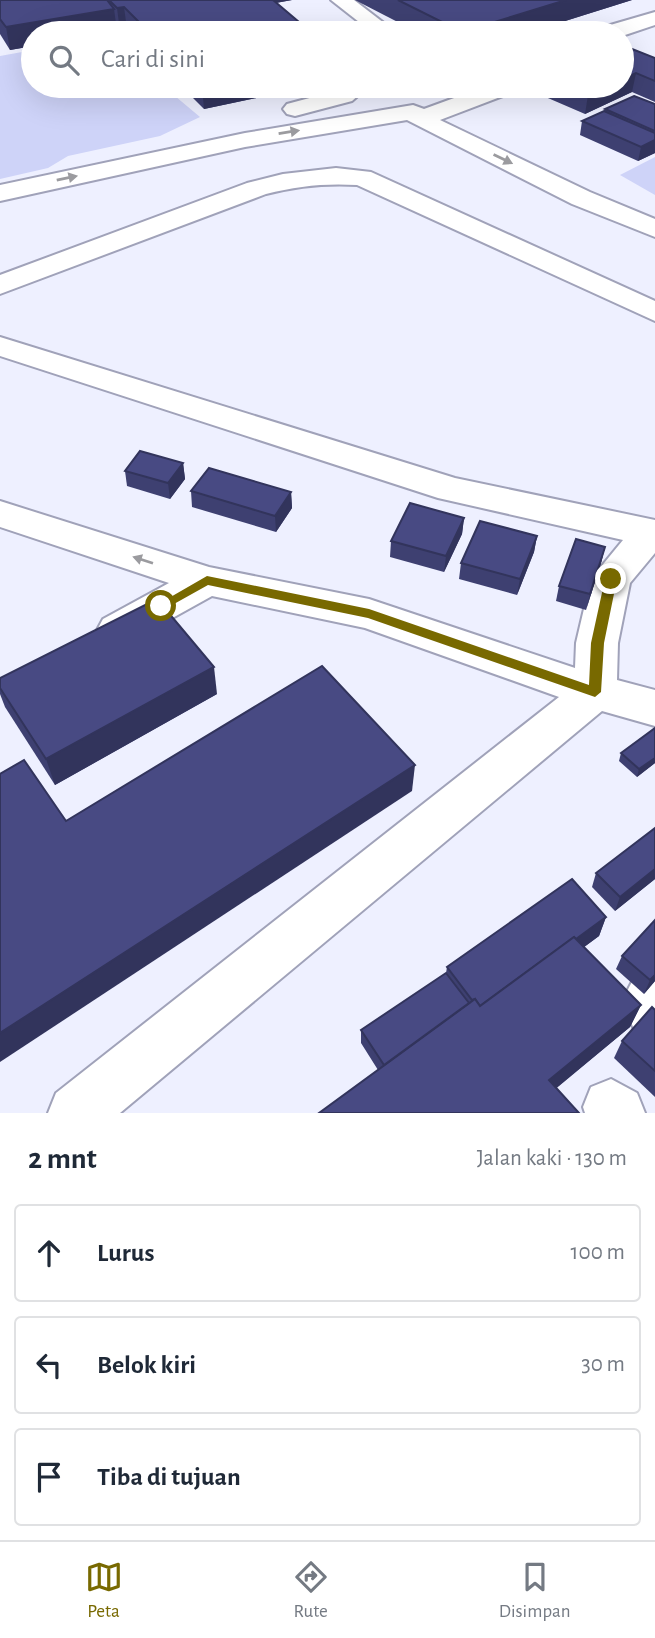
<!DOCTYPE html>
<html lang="id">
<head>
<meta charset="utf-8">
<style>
  body { margin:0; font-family:"Alegreya Sans",sans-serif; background:#f2f2f3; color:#1f2937 }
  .stop { position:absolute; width:21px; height:21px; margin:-16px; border:5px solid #786900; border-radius:50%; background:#fff }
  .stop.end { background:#786900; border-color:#fff; box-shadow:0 2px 7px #0008 }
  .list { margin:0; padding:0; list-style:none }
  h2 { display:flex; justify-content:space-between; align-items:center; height:91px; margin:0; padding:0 28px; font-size:30px }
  h2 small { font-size:23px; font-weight:400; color:#747a83 }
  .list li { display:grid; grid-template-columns:46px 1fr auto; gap:21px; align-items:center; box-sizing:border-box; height:98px; margin:0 14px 14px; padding:0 14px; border:2px solid #e0e1e3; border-radius:7px }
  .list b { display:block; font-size:26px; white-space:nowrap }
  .list em { font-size:23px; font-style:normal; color:#747a83 }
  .icon { flex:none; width:38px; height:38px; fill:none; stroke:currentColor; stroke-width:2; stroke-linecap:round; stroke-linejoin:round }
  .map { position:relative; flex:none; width:655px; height:1113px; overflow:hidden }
  .search { position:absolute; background:#fff; box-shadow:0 7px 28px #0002; left:21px; right:21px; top:21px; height:77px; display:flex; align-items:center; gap:18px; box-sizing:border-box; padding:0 24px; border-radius:38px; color:#747a83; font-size:26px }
  .sheet { height:427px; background:#fff }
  nav { display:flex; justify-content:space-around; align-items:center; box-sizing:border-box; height:98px; border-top:2px solid #e0e1e3; background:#fff; font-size:19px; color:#747a83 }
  nav a { display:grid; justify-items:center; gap:4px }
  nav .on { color:#786900 }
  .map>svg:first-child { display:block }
</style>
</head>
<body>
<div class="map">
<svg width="655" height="1113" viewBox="0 0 655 1113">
  <rect width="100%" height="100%" fill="#eef0ff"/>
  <g fill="#ced3f8">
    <polygon points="33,50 33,86 163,86 200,117 160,136 68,156 48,168 0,179 0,56"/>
    <polygon points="655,157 655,195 620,175"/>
  </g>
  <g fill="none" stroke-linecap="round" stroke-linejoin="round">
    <g stroke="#a0a2b9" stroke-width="4">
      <g id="minor">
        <polygon points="331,0 354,0 397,33 373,33"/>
        <polygon points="655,12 655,25 622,36 597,33 600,28"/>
        <polygon points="343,86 369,86 352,101 295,116 287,114 283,109 287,104 336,91"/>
        <polygon points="487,86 520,86 516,91 440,120 590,192 655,219 655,237 572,204 407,120 245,147 0,201 0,185 245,133 413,105 424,109"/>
        <path d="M336 168 371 172 655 301V321L357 185C325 183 297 186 266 194L0 294V275L247 183 283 174Z"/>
        <polygon points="0,337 455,478 655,520 655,553 630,583 618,643 617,680 655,690 655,726 602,711 120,1113 48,1113 56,1093 559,697 365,628 212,596 131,641 117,646 103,641 97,630 103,619 169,583 0,527 0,501 209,567 369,599 575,668 576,643 591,579 623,540 438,498 0,356"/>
        <polygon points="655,966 655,1042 636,1034 622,1001 636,974"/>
        <polygon points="611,1079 637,1093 645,1113 585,1113 583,1107 591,1087"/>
      </g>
    </g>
    <use href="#minor" fill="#fff" fill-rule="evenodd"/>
  </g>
  <g fill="#3e4071">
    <polygon points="0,0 292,0 276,3 312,33 130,33 127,29 120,31 117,27 117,31 105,33 33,33 33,46 10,50 0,34"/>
    <polygon points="355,0 632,0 527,33 419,33"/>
    <polygon points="622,45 655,58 655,102 632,92 585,114 527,89 527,86 622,86"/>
    <polygon points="181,86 313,86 204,109"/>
    <polygon points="655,104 655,153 638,161 580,135 582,121 604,111 605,109"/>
    <polygon points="183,463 185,479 170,499 127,486 125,471"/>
    <polygon points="191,491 291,492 292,508 276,532 192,507"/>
    <polygon points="464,518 462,534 444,572 390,557 391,541"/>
    <polygon points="537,536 534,552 517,595 459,579 461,563"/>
    <polygon points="605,547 601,563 586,610 556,601 559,586"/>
    <polygon points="0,678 217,694 55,785 5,707 0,694"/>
    <polygon points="655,728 655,763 637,777 619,761 621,753"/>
    <polygon points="655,828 655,879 615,911 592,887 596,873"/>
    <polygon points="606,917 599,936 584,947 641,1005 630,1027 556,1088 378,1070 361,1043 361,1030 446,973 447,967"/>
    <polygon points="655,920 655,981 644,994 616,969 622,956"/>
    <polygon points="655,1010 655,1097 614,1058 622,1041"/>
  </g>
  <g fill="#32345c">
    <polygon points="219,0 292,0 220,13"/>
    <polygon points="566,0 632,0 527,33 462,33 462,32"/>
    <polygon points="124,7 127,29 120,31 117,8"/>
    <polygon points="114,9 117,31 105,33 33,33 33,46 10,50 6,27"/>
    <polygon points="636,73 632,92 585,114 588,95 608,86 622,86 622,79"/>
    <polygon points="202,86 313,86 204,109"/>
    <polygon points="655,140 655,153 638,161 641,147"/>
    <polygon points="183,463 185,479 170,499 168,483"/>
    <polygon points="291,492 292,508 276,532 275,516"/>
    <polygon points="464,518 462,534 444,572 446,556"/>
    <polygon points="537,536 534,552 517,595 520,579"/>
    <polygon points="605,547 601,563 586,610 590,594"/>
    <polygon points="214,667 217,694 55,785 46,759"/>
    <polygon points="655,758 655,763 637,777 639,769"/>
    <polygon points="415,765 412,791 0,1062 0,1033"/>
    <polygon points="655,869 655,879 615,911 620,897"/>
    <polygon points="606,917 599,936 475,1028 479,1010"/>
    <polygon points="655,975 655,981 644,994 650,980"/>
    <polygon points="641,1005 630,1027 541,1101 549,1080"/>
  </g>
  <g fill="#484a83" stroke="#32345c" stroke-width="2">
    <polygon points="0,0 107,0 114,9 6,27 0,19"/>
    <polygon points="109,0 273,0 312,33 150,33 124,7 117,8"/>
    <polygon points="398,0 566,0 462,32"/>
    <polygon points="622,45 655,58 655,81 636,73 622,79"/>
    <polygon points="567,86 608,86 588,95"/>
    <polygon points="634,96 655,104 655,131 605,109"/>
    <polygon points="604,111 655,133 655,140 641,147 582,121"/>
    <polygon points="140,451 183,463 168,483 125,471"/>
    <polygon points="209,468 291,492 275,516 191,491"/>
    <polygon points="410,503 464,518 446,556 391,541"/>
    <polygon points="480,521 537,536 520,579 461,563"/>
    <polygon points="576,539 605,547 590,594 559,586"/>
    <polygon points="157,599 214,667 46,759 0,688 0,678"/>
    <polygon points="322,666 415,765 0,1033 0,774 24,760 66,821"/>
    <polygon points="655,728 655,758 639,769 621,753"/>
    <polygon points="655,828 655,869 620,897 596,873"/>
    <polygon points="572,879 606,917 576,939 574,937 480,1006 475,999 472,1000 447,967"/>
    <polygon points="655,920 655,975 650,980 622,956"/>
    <polygon points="574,937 641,1005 549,1080 579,1113 319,1113 475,999 480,1006"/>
    <polygon points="446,973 469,1003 384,1065 361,1030"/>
    <polygon points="652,1007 655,1010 655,1071 622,1041"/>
  </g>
  <defs><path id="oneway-solid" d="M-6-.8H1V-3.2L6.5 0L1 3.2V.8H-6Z" transform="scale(1.75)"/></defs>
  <g fill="#9b9b9f">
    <use href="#oneway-solid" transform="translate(289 132) rotate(-9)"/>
    <use href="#oneway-solid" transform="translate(503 159) rotate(26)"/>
    <use href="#oneway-solid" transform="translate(67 178) rotate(-12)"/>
    <use href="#oneway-solid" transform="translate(143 560) rotate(-162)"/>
  </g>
  <polygon fill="#786900" points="611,574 617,579 604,643 601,692 595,697 368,618 208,585 165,609 157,609 155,606 207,576 369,609 589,685 591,643 605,579"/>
</svg>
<div class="stop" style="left:161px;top:606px"></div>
<div class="stop end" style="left:611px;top:579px"></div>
<div class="search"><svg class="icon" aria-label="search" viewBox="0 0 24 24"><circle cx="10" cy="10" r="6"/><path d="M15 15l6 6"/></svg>Cari di sini</div>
</div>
<section class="sheet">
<h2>2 mnt<small>Jalan kaki · 130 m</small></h2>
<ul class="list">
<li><svg class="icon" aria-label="ahead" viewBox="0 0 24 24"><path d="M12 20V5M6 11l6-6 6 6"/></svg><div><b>Lurus</b></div><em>100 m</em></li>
<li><svg class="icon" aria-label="left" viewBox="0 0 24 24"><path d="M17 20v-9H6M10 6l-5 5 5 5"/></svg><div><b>Belok kiri</b></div><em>30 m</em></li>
<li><svg class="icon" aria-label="arrive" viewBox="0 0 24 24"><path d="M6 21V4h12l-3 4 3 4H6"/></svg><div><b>Tiba di tujuan</b></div></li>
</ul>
</section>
<nav>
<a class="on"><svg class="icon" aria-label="map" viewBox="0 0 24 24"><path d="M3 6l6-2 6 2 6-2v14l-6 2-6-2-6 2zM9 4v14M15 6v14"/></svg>Peta</a>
<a><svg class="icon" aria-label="directions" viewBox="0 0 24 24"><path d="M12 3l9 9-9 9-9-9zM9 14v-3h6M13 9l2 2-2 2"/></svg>Rute</a>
<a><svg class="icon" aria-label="saved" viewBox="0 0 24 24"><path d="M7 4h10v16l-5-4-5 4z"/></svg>Disimpan</a>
</nav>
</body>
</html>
